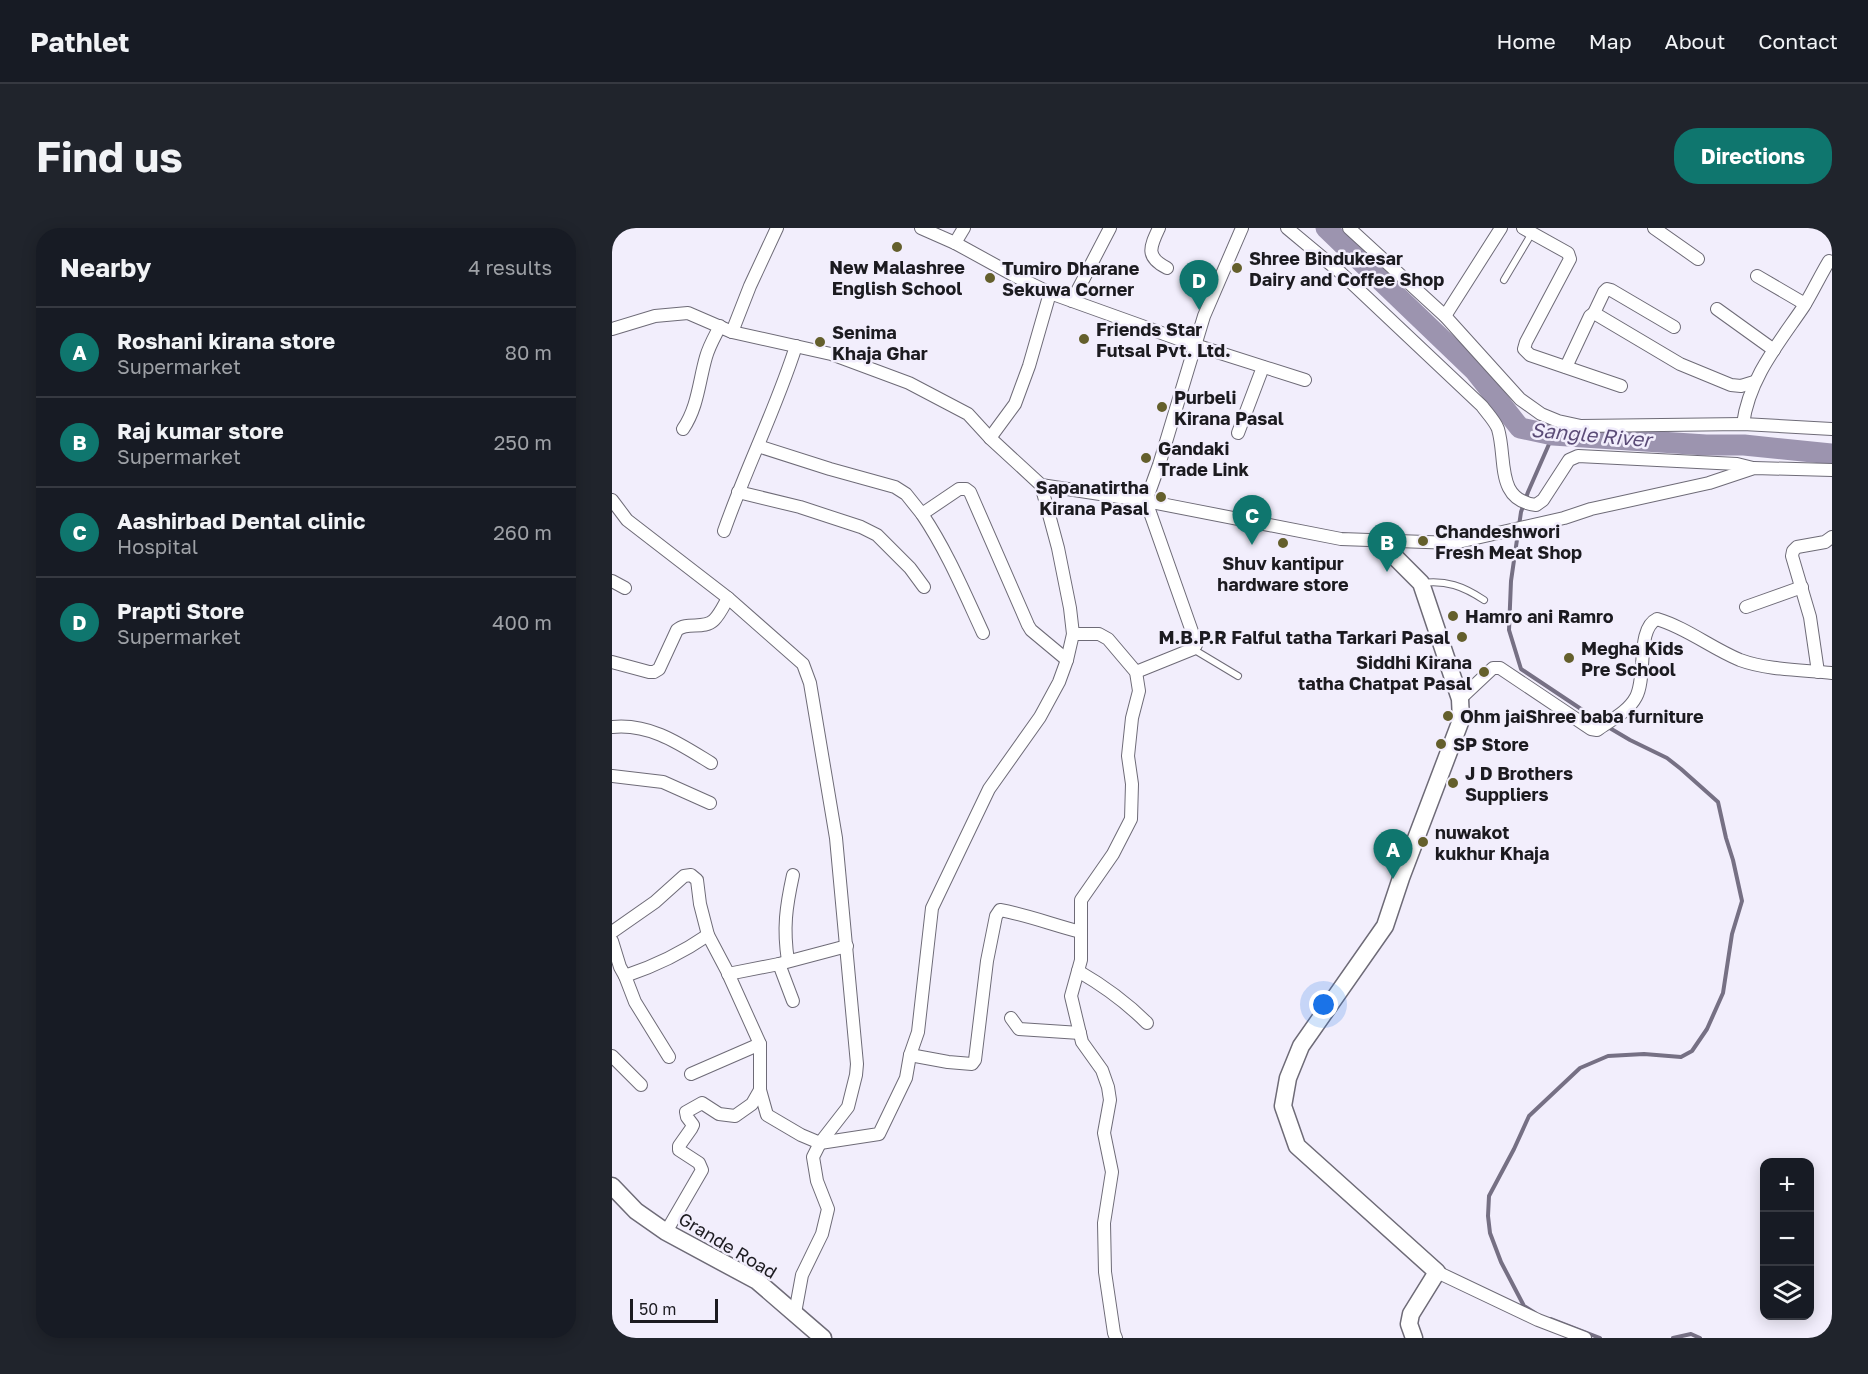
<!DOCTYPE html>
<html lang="en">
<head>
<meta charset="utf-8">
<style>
  body { margin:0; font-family:"Golos Text",sans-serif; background:#20242c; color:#f1f3f6 }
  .controls { position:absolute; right:18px; bottom:18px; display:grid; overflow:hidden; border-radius:12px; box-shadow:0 3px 15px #0003 }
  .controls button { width:54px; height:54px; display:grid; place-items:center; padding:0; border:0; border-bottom:2px solid #363941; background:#171b24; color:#f1f3f6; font:30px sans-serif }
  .scale { position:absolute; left:18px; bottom:15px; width:88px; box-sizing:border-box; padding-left:6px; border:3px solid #1c1b20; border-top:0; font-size:16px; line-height:21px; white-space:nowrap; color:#1c1b20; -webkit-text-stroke:4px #f2eefc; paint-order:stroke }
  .you { position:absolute; left:712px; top:777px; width:21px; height:21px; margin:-15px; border:4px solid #fff; border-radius:50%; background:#1a73e8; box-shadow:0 0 0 9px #1a73e833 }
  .badge { display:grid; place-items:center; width:39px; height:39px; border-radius:50%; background:#0f766e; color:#fff; font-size:20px; font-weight:700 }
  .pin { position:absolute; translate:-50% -50px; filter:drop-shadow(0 2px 3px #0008) }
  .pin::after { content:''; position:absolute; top:32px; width:21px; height:18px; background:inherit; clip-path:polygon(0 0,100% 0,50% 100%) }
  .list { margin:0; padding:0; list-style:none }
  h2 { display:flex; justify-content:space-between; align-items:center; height:78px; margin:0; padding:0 24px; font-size:26px }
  h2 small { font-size:20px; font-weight:400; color:#9ea1a6 }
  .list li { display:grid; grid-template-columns:39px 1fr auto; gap:18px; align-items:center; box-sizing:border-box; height:90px; padding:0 24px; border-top:2px solid #363941 }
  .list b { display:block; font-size:22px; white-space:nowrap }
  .list p { margin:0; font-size:20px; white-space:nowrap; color:#9ea1a6 }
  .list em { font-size:20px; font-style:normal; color:#9ea1a6 }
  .icon { flex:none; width:33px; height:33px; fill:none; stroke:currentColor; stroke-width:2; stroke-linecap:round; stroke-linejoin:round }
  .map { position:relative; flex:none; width:1220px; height:1110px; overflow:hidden; border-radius:24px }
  header { display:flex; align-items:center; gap:36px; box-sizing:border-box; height:84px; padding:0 30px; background:#171b24; border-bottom:2px solid #363941 }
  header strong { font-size:28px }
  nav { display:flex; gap:33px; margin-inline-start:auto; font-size:21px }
  .intro { display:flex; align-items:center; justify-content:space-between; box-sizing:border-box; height:144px; padding:0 36px }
  h1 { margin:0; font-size:42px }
  .button { padding:15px 27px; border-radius:24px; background:#0f766e; color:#fff; font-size:21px; font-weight:700 }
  main { display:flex; gap:36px; padding:0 36px }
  aside { flex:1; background:#171b24; border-radius:24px; box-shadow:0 3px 15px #0003 }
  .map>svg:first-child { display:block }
</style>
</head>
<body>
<header>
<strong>Pathlet</strong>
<nav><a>Home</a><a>Map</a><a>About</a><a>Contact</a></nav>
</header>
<div class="intro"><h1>Find us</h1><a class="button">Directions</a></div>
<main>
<aside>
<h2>Nearby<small>4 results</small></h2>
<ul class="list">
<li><span class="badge">A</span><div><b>Roshani kirana store</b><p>Supermarket</p></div><em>80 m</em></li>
<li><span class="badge">B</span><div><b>Raj kumar store</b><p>Supermarket</p></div><em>250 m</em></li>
<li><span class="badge">C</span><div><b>Aashirbad Dental clinic</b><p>Hospital</p></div><em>260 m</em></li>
<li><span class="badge">D</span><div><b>Prapti Store</b><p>Supermarket</p></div><em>400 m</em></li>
</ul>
</aside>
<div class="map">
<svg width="1220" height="1110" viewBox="0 0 1220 1110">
  <rect width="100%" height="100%" fill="#f2eefc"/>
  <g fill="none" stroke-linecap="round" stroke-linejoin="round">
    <g stroke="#767084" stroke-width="4">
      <polyline points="941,207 916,264 909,284 899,353 897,402 909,441 990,495"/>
      <polyline points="923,1085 912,1078 889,1034 878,1005 876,988 877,968 902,921 917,888 968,840 996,828 1032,826 1069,829 1080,823 1095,801 1111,765 1120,706 1130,673 1121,632 1114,610 1106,574 1069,541 1055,530 1018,512 996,499"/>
      <polyline points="939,1091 988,1110"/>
      <polyline points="1061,1110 1079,1106 1088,1110"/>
    </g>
    <polyline stroke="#9c94af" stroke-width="21" points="714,0 863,143 908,200 941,207 1094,217 1132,217 1220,226"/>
    <g stroke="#6e6b77" stroke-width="8">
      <g id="lane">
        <polyline points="892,52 920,5"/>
        <path d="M810 355C834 352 851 358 872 372"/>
        <polyline points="581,421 626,448"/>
      </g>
    </g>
    <g stroke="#6e6b77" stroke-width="14">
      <g id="street">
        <polyline points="309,0 343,15 405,49 438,65 583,117 693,152"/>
        <path d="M547 0C538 19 533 29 555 40"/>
        <path d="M675 0 729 45 870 178C875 185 883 193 886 201 895 231 883 272 924 277L931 272 957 232 966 228 1125 236 1141 240"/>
        <polyline points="737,0 833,88 908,171 929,186 946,193 969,198 1131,196 1220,201"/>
        <polyline points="911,0 956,25 958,31 914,114 912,121 918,127 1009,158"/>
        <polyline points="1042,0 1086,31"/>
        <polyline points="343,15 352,0"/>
        <polyline points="1145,48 1193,76"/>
        <polyline points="460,73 498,0"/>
        <polyline points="1105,81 1162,122"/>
        <polyline points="982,85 992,64 995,61 999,62 1062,99"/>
        <polyline points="833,88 889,0"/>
        <polyline points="0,101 43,88 76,85 120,104 219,126 297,155 356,186 378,210 429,257 534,273 729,311 842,315 952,290 979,281 1097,255 1142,240 1220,242"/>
        <polyline points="120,104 138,58 165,0"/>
        <polyline points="954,139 978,88 982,85 1068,136 1119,157 1129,158 1142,154"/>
        <path d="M1131 196C1137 150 1167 115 1192 78 1201 63 1208 48 1217 33"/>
        <path d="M71 201C86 179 87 153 94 129 97 118 103 108 108 98"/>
        <polyline points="626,205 651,139"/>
        <polyline points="378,210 403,176 417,138 438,65"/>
        <polyline points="146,218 218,241 283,259 294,266 310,286 347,261 354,261 358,264 416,397 419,402 455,432"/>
        <polyline points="126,264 188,279 249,299 265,307 298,340 312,359"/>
        <polyline points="0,272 15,292 116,370 191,436 198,455 224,610 245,836 244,847 236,879 208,915 201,929 205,953 216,981 210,1006 190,1047 183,1085"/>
        <path d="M310 286C335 323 352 364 371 405"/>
        <path d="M112 303C134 240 164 181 184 118"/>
        <polyline points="0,353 13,360"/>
        <polyline points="1134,379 1190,359"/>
        <polyline points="461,406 487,406 496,411 524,444 527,463 520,490 516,528 520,556 519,591 501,626 469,672 469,732 459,768 470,814 490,842 496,859 498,872 492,905 500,944 492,995 493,1044 502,1105 504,1110"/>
        <path d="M0 434 37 444H42L47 441 65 402C75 393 92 402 102 392 108 386 112 377 116 370"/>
        <polyline points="524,444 581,421 584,417 583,412 534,273 547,237 592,88 630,0"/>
        <polyline points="1206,444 1198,389 1180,328 1181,323 1185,319 1213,314 1220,309"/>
        <path d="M848 471 881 440H888L979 501 985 502C999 492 1016 484 1024 469 1035 449 1024 401 1045 391 1075 400 1099 420 1128 432 1155 442 1191 442 1220 445"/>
        <path d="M0 499C38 495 68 516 99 535"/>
        <polyline points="0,548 51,554 98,575"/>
        <polyline points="0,704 43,674 72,648 79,647 85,652 88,676 96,707 115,743 148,816 148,862 140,876 123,888 107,886 90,875 74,884 75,889 81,897 79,901 67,918 67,922 87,935 90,942 54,1004"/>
        <polyline points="0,713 8,739 13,748 23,774 57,829"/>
        <path d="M176 733C171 700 174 679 181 647"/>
        <polyline points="167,736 181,773"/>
        <path d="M466 743C492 758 514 774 535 795"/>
        <polyline points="116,746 167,736 235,718"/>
        <path d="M13 748C43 738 70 725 96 707"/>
        <polyline points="399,790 407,801 468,805"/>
        <path d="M298 827 336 834 360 836 363 832 375 733 384 688 388 682C416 687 441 697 469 704"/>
        <polyline points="0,828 29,857"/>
        <polyline points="79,846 148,816"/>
        <polyline points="148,862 155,887 189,907 208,915 267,906 294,850 298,827 306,804 320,680 377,561 428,489 447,454 455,432 461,406 458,380 446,320 429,257"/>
        <polyline points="825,1044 926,1092 973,1110"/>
      </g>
    </g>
    <g stroke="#6e6b77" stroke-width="19">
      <g id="secondary">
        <polyline points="768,314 809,355 848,471 849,492 789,650 773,698 689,818 676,850 671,878 685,918 825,1044 799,1086 797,1096 802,1110"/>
        <polyline points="0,958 24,983 54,1004 145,1053 211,1110"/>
      </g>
    </g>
    <use href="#lane" stroke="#fff" stroke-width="6"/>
    <use href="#street" stroke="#fff" stroke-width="12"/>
    <use href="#secondary" stroke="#fff" stroke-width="16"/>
  </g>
  <g fill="#645f2c" stroke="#f2eefc" stroke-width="2">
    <circle cx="285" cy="19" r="6"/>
    <circle cx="625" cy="40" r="6"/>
    <circle cx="378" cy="50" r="6"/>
    <circle cx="472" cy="111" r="6"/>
    <circle cx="208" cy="114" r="6"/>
    <circle cx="550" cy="179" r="6"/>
    <circle cx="534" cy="230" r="6"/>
    <circle cx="549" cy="269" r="6"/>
    <circle cx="811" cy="313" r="6"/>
    <circle cx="671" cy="315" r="6"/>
    <circle cx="841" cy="388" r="6"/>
    <circle cx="850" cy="409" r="6"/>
    <circle cx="957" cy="430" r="6"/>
    <circle cx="872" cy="444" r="6"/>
    <circle cx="836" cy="488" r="6"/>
    <circle cx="829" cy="516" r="6"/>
    <circle cx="841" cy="555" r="6"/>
    <circle cx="811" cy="614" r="6"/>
  </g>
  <g text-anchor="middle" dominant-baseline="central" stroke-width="5" stroke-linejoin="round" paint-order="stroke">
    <g font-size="18" font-weight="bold" fill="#1c1b20" stroke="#f2eefc" text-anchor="start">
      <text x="637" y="30">Shree Bindukesar<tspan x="637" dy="21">Dairy and Coffee Shop</tspan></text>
      <text x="285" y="39" text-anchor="middle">New Malashree<tspan x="285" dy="21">English School</tspan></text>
      <text x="390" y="40">Tumiro Dharane<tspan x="390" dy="21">Sekuwa Corner</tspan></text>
      <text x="484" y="101">Friends Star<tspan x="484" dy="21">Futsal Pvt. Ltd.</tspan></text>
      <text x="220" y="104">Senima<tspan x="220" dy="21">Khaja Ghar</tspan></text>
      <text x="562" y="169">Purbeli<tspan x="562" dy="21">Kirana Pasal</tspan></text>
      <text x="546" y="220">Gandaki<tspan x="546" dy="21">Trade Link</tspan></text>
      <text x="537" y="259" text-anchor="end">Sapanatirtha<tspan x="537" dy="21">Kirana Pasal</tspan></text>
      <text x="823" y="303">Chandeshwori<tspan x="823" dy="21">Fresh Meat Shop</tspan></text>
      <text x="671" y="335" text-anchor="middle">Shuv kantipur<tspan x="671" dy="21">hardware store</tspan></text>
      <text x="853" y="388">Hamro ani Ramro</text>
      <text x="838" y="409" text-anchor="end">M.B.P.R Falful tatha Tarkari Pasal</text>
      <text x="969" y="420">Megha Kids<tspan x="969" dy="21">Pre School</tspan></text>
      <text x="860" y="434" text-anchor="end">Siddhi Kirana<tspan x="860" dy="21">tatha Chatpat Pasal</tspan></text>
      <text x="848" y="488">Ohm jaiShree baba furniture</text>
      <text x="841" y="516">SP Store</text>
      <text x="853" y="545">J D Brothers<tspan x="853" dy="21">Suppliers</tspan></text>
      <text x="823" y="604">nuwakot<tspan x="823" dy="21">kukhur Khaja</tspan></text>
    </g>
    <g font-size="18" fill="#1c1b20" stroke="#f2eefc">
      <text transform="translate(116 1017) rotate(31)">Grande Road</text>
    </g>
    <g font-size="20" font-style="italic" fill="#5b4c77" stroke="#f2eefc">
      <text transform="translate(979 206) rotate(5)">Sangle River</text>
    </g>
  </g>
</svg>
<div class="controls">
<button>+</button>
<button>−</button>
<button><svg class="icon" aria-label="layers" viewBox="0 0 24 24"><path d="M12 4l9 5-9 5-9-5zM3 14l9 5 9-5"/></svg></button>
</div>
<div class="scale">50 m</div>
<div class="you"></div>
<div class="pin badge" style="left:781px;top:651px">A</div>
<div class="pin badge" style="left:775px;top:344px">B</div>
<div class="pin badge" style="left:640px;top:317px">C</div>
<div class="pin badge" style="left:587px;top:82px">D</div>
</div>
</main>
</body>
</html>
